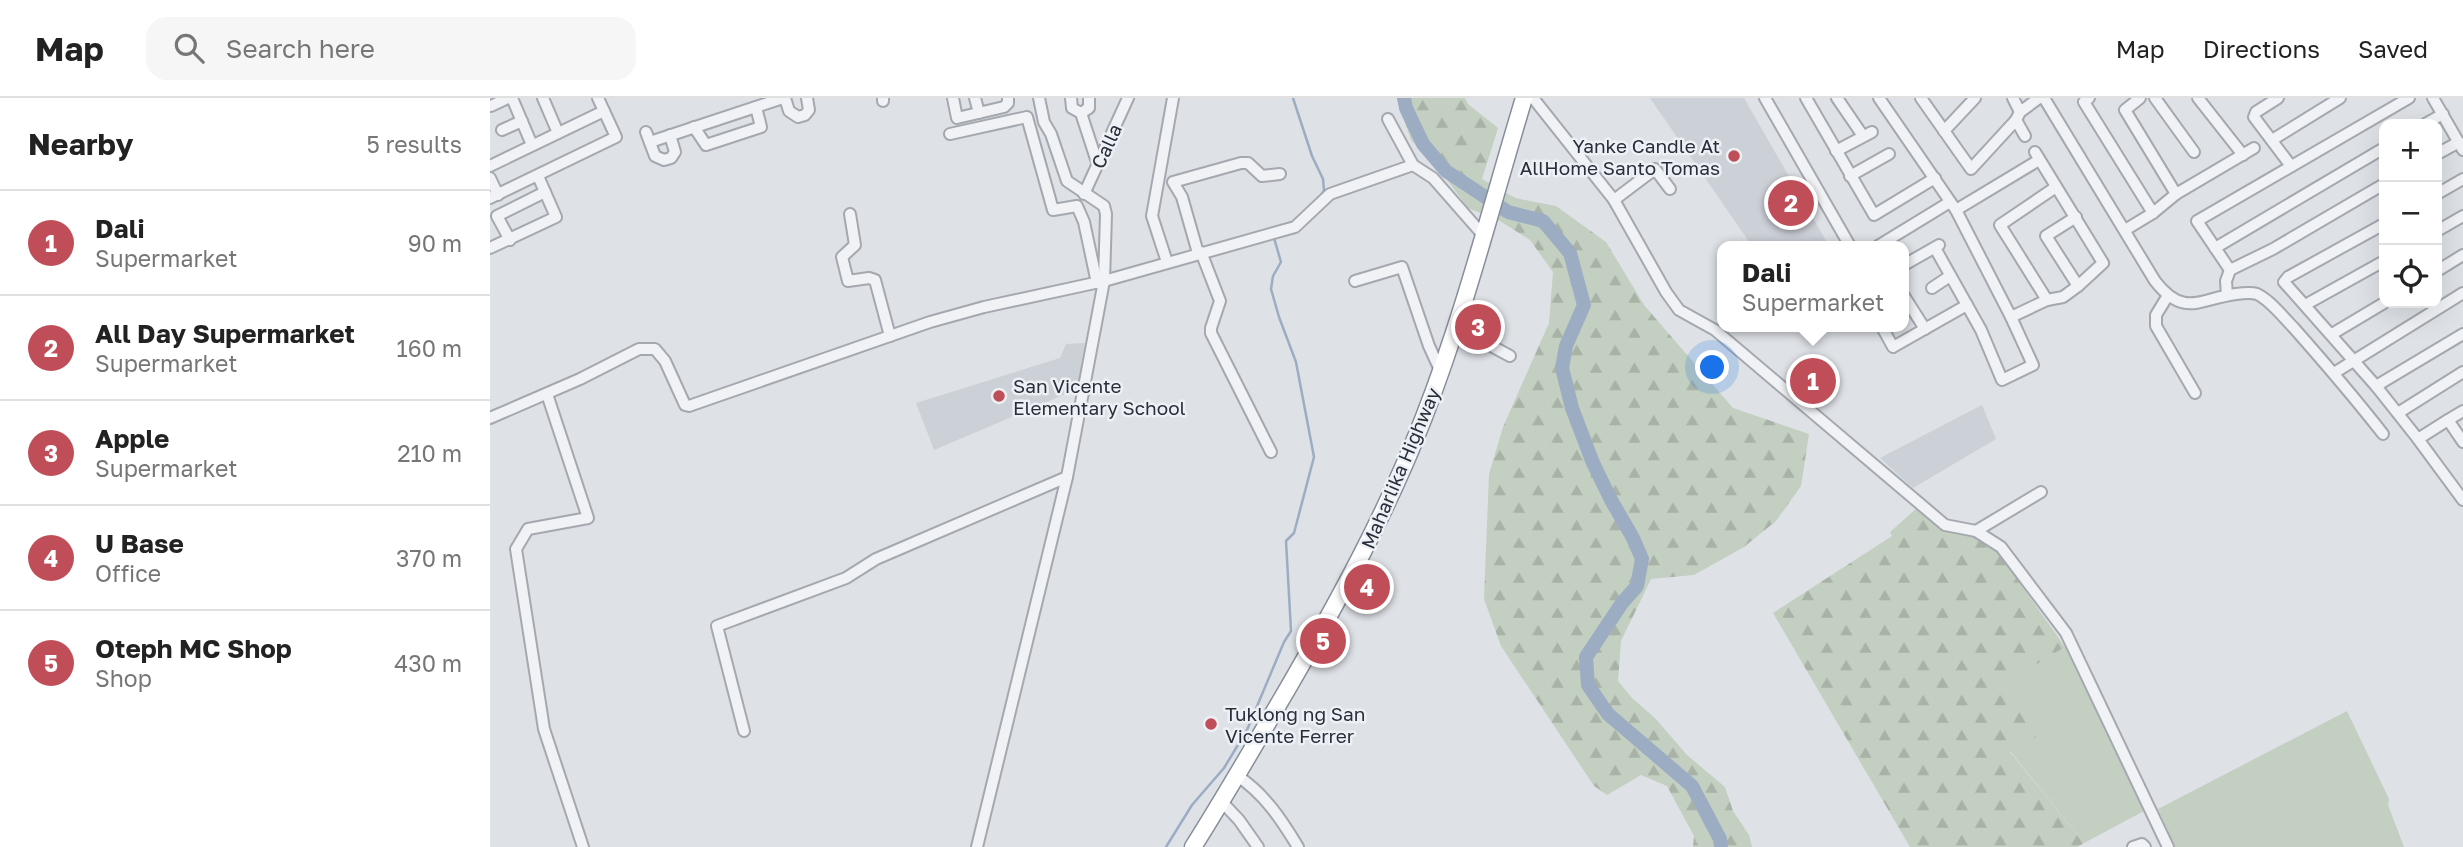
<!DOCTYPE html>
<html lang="en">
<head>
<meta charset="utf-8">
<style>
  body { margin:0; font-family:"Golos Text",sans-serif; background:#f6f6f6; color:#222 }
  .controls { position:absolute; right:21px; top:21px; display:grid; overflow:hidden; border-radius:14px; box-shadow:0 7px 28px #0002 }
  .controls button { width:63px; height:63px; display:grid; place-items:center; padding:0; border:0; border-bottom:2px solid #e0e0e0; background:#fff; color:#222; font:35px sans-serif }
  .you { position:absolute; left:1223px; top:270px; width:24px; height:24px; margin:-18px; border:5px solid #fff; border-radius:50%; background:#1a73e8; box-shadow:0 0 0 10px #1a73e833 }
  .badge { display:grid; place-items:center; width:46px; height:46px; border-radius:50%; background:#c04e58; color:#fff; font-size:23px; font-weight:700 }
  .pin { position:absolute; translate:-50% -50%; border:4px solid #fff; box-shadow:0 2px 7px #0006 }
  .popup { position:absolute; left:1227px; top:143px; width:192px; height:91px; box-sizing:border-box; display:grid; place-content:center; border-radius:14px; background:#fff; filter:drop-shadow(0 2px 5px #0005); font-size:23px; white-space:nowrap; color:#767676 }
  .popup b { font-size:26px; color:#222 }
  .popup::after { content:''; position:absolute; left:50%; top:100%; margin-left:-14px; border:14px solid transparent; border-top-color:#fff }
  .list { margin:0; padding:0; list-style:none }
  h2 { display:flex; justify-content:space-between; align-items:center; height:91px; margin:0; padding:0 28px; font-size:30px }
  h2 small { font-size:23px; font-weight:400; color:#767676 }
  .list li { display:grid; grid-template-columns:46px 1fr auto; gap:21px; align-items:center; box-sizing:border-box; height:105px; padding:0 28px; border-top:2px solid #e0e0e0 }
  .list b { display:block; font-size:26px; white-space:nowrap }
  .list p { margin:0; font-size:23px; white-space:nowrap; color:#767676 }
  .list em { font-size:23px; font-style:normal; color:#767676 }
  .icon { flex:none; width:38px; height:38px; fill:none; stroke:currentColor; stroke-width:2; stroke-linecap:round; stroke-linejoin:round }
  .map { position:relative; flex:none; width:1973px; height:749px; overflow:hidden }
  header { display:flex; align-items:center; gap:42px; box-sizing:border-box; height:98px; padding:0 35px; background:#fff; border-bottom:2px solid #e0e0e0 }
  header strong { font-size:33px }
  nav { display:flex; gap:38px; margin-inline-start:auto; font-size:24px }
  .search { width:490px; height:63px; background:#f6f6f6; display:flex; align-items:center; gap:18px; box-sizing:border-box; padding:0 24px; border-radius:21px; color:#767676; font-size:26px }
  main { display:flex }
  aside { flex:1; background:#fff }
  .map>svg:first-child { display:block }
</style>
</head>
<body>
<header>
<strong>Map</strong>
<div class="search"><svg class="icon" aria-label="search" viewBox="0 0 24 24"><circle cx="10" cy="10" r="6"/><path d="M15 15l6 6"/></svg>Search here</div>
<nav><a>Map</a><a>Directions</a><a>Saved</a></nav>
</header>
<main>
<aside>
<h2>Nearby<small>5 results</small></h2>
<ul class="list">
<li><span class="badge">1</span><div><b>Dali</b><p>Supermarket</p></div><em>90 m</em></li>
<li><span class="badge">2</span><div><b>All Day Supermarket</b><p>Supermarket</p></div><em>160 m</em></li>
<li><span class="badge">3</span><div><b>Apple</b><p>Supermarket</p></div><em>210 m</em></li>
<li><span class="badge">4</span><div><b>U Base</b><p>Office</p></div><em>370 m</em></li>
<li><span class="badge">5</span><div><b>Oteph MC Shop</b><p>Shop</p></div><em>430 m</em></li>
</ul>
</aside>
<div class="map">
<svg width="1973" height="749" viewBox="0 0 1973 749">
  <defs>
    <pattern id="forest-firs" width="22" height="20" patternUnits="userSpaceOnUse" patternTransform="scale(1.75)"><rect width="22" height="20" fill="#c3cfc0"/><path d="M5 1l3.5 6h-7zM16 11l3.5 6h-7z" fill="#a8b2a6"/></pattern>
  </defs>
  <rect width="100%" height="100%" fill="#dee1e6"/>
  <g fill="#ccd0d7">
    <polygon points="1160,0 1254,0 1339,148 1262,148"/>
    <polygon points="595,245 587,291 444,352 426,305 570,260 576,246"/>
    <polygon points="1492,307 1506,341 1423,390 1390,360"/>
  </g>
  <g fill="#c3cfc0">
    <polygon points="1575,549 1654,713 1594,745 1520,653 1518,583"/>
    <polygon points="1857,613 1899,701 1898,707 1914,749 1685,749 1668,711"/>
  </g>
  <g fill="url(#forest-firs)">
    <polygon points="907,0 975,0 978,6 1008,30 992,81 1025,100 1066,108 1116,144 1154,207 1243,310 1319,336 1311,388 1286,423 1254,449 1204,477 1161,481 1131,543 1128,583 1142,600 1165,620 1197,657 1235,689 1243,713 1259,737 1262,749 1203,749 1204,738 1177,688 1151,677 1117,697 1104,688 1011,548 994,501 999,376 1013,329 1059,225 1063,174 1040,142 1010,123 978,110 952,75 921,42"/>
    <polygon points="1427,410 1453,430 1482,438 1505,450 1575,549 1519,583 1546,639 1520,654 1594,745 1587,749 1420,749 1283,515 1402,438 1400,434"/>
  </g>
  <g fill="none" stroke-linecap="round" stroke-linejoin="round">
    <g stroke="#9cadc3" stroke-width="2.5">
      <polyline points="803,0 822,58 833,81 834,92 830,99"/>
      <polyline points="676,749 702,707 734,670 757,632 794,544 801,533 796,443 804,435 824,359 806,264 789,219 781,191 783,178 791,164 784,140"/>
    </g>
    <polyline stroke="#9cadc3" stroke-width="14" points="914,0 916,10 933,46 956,73 1018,114 1053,123 1080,155 1094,207 1076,248 1072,270 1082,310 1103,365 1121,402 1143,440 1152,461 1147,488 1132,505 1096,559 1098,587 1118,616 1202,688 1230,741 1231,749"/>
    <g stroke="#a4a8af" stroke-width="14">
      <g id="minor">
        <polyline points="22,0 42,47"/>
        <polyline points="53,0 68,35"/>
        <polyline points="295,0 299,13 308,19 315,17 319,12 317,0"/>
        <polyline points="393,0 393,3"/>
        <polyline points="463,0 467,20 514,9 518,5 518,0"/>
        <polyline points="485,0 489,15"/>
        <polyline points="581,0 582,10 591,15 599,10 599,0"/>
        <polyline points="1043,0 1124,102 1176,194 1189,212 1225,232 1455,427 1486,433 1511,449 1576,535 1678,749"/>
        <polyline points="1275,0 1360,148"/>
        <polyline points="1316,0 1384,117 1445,80"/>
        <polyline points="1347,0 1373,38"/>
        <polyline points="1389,0 1466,112 1521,219 1543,267 1512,282 1491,232 1445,150"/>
        <polyline points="1431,0 1481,71 1526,22 1530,14 1549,0"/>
        <polyline points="1523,0 1530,14"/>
        <path d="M1554 0 1665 183C1694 220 1709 201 1746 196 1753 195 1761 194 1767 196 1780 202 1793 219 1803 229 1834 264 1864 299 1893 336"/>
        <polyline points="1599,0 1594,4 1663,115"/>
        <polyline points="1650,0 1635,12 1686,96"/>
        <polyline points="1665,0 1704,54"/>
        <polyline points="1708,0 1753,57"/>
        <polyline points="1788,0 1766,14 1764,19 1801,68"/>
        <polyline points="1943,0 1973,52"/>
        <polyline points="1,8 18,0"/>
        <polyline points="591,15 607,64"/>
        <polyline points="898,21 923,67 943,80 993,137"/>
        <polyline points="1526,22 1535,38"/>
        <polyline points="1935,26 1953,16"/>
        <polyline points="204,29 216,47 271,29 266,9"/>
        <polyline points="12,32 32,23"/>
        <polyline points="1454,33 1485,0"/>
        <polyline points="156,34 165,58 174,62 181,60 185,54 180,37"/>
        <polyline points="460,36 537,19 563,112 587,108 594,124 607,185"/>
        <polyline points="1782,42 1850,0"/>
        <polyline points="160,44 293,0"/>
        <polyline points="1346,53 1382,34"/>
        <polyline points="1947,56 1969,44"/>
        <polyline points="0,68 114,13"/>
        <polyline points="1360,78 1399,56"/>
        <polyline points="0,80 8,97"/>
        <polyline points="594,96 638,0"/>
        <polyline points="1947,96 1973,81"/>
        <polyline points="0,100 126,39 108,0"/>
        <polyline points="1124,102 1165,71 1180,91"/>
        <polyline points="1466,112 1549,62"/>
        <polyline points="360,116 365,147 352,159 358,183 379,180 385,182 400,238"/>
        <polyline points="1586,119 1556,138 1588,188"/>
        <polyline points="1635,132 1663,115 1686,96 1764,50"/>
        <polyline points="1947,133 1973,118"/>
        <polyline points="20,142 7,118 55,94"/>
        <polyline points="1388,148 1460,104"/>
        <polyline points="0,150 66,119 48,78"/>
        <polyline points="1725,150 1894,50"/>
        <polyline points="711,154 730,203 721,230 721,235 781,354"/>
        <polyline points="708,155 692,99 683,84 751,65 758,65 772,78 790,76"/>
        <polyline points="677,164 662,118 683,0"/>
        <polyline points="1414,167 1449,147"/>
        <polyline points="1740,172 1707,123 1919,0"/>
        <polyline points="1947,173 1973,157"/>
        <polyline points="865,183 912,169 939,248 950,272"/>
        <polyline points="1442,190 1460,178"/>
        <polyline points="1737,197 1736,183 1740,172 1783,151 1894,86"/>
        <polyline points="1414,198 1435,231"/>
        <polyline points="1677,199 1666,217 1666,228 1705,295"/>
        <polyline points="1557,202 1510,127 1566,89"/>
        <polyline points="1815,207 1894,163"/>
        <polyline points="1521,219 1557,202 1573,199 1588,188 1613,165 1545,54"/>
        <polyline points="966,229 1020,258"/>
        <polyline points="1392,229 1403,249 1477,207"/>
        <polyline points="1842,236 1894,205"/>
        <polyline points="1844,275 1973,195"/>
        <polyline points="1886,288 1794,184 1798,179 1894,126"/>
        <polyline points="57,296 98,420 38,431 26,451 54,631 93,749"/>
        <polyline points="1908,315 1973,274"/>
        <polyline points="0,320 90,281 149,251 165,251 175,263 195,307 199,308 440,224 494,209 614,183 805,129 840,96 923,67"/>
        <polyline points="1958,322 1973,313"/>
        <polyline points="1928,341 1886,288 1973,236"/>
        <polyline points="1973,344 1958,322 1928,341 1973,402"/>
        <polyline points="1486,433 1551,394"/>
        <polyline points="254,633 227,528 356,480 386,461 577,379"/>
        <path d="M746 677C774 695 791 721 808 749"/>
        <polyline points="732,704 749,722 768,749"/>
        <polyline points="487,749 577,379 614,183 616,116 614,108 577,83 561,36 554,24 549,0"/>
        <polyline points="1643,749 1652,746 1655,749"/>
      </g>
    </g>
    <g stroke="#878e9b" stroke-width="19">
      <path id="highway" d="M703 749C736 697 767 643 798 590 849 502 897 414 934 319 974 216 1002 106 1034 0"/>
    </g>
    <use href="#minor" stroke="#f0f2f5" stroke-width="10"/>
    <use href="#highway" stroke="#fff" stroke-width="16"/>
  </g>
  <g fill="#c04e58" stroke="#edf0f4" stroke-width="2.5">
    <circle cx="1244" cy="58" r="7"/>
    <circle cx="509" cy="298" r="7"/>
    <circle cx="721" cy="626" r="7"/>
  </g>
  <g text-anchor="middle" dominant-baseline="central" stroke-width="5" stroke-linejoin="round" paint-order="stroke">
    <g font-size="19" fill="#292e3b" stroke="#edf0f4" text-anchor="start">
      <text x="1230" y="47" text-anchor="end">Yanke Candle At<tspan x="1230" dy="22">AllHome Santo Tomas</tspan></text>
      <text x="523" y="287">San Vicente<tspan x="523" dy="22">Elementary School</tspan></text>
      <text x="735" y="615">Tuklong ng San<tspan x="735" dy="22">Vicente Ferrer</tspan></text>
    </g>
    <g font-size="19" fill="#292e3b" stroke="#edf0f4">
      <text transform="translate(616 48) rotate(-65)">Calla</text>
      <text transform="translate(910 370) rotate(-67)">Maharlika Highway</text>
    </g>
  </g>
</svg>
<div class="controls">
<button>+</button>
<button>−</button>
<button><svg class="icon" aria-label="locate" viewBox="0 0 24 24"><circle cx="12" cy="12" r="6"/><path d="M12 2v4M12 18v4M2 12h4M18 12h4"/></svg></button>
</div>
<div class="you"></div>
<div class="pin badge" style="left:1323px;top:283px">1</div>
<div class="popup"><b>Dali</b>Supermarket</div>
<div class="pin badge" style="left:1301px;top:105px">2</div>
<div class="pin badge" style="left:988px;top:229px">3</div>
<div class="pin badge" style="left:877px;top:489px">4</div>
<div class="pin badge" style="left:833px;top:543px">5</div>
</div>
</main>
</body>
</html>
